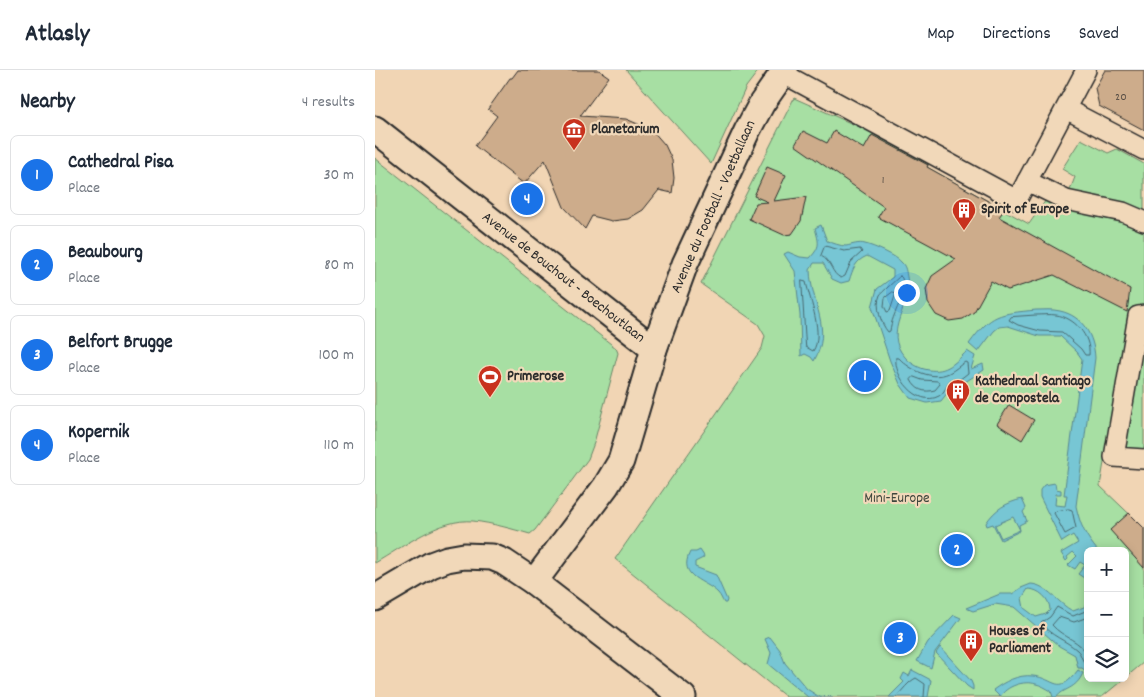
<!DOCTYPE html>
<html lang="en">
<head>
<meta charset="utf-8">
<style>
  body { margin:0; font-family:Dekko,sans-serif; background:#f6f6f7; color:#1f2937 }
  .controls { position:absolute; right:15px; bottom:15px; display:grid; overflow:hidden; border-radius:8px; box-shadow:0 2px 12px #0003 }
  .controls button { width:45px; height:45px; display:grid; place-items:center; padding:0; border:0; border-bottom:1px solid #e0e1e3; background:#fff; color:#1f2937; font:25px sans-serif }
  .you { position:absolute; left:531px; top:222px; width:18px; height:18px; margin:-12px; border:4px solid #fff; border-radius:50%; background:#1a73e8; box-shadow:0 0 0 8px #1a73e833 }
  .badge { display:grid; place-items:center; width:32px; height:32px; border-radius:50%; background:#1a73e8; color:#fff; font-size:16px; font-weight:700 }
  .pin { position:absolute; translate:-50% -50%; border:2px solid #fff; box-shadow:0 1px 5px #0006 }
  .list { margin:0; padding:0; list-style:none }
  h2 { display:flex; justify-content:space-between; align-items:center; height:65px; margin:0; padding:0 20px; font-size:21px }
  h2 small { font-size:16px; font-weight:400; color:#747a83 }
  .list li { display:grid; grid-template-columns:32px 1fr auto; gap:15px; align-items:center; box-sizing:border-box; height:80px; margin:0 10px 10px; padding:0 10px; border:1px solid #e0e1e3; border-radius:8px }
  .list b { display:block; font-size:19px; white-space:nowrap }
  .list p { margin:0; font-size:16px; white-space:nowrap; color:#747a83 }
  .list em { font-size:16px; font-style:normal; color:#747a83 }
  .icon { flex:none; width:28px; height:28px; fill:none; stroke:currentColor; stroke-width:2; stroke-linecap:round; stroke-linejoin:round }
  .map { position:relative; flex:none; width:769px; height:627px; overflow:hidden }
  header { display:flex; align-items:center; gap:30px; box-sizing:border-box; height:70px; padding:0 25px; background:#fff; border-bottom:1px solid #e0e1e3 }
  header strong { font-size:24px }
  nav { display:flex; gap:28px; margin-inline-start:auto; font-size:18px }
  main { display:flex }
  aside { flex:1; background:#fff }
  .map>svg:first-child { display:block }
</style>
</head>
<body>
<header>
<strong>Atlasly</strong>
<nav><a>Map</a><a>Directions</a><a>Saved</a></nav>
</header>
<main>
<aside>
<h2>Nearby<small>4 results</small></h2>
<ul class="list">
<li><span class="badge">1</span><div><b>Cathedral Pisa</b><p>Place</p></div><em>30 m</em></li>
<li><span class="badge">2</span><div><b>Beaubourg</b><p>Place</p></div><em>80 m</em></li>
<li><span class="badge">3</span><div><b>Belfort Brugge</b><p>Place</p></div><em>100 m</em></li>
<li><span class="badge">4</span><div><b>Kopernik</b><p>Place</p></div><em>110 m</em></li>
</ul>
</aside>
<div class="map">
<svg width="769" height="627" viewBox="0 0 769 627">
  <rect width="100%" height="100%" fill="#f1d5b4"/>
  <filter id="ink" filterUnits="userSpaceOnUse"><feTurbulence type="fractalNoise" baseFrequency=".02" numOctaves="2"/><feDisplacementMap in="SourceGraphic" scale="10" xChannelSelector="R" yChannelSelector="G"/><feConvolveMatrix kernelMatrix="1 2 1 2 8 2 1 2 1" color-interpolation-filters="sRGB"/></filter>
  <g filter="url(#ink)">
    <g fill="#a7dfa3" stroke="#698567">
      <polygon points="251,0 384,0 371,17 336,94"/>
      <polygon points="419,28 498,63 554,93 552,97 654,154 671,130 769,157 769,240 754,241 751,255 769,254 769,385 731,381 725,416 769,458 769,592 750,608 750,481 713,481 713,608 750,608 727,627 411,627 240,489 387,278 390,266 383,254 326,214"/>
      <polygon points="706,69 733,83 742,79 769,94 769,144 694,123 700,107 687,99"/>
      <path d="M0 88 241 278 243 283 219 373 213 389 160 460 155 464C137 459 117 453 98 451 65 448 28 477 0 493Z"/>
    </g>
    <g fill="#77c6d4" stroke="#598890" fill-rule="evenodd">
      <path d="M446 155 452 171C458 173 465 176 471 176 477 175 484 172 490 174 499 176 522 186 527 193 531 197 531 202 532 207 539 235 506 261 530 287 534 292 542 297 549 299 570 304 578 295 592 281L600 286 596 299 608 294 609 300 582 317 580 313 566 331 552 333 535 328 525 314 515 291 497 237 502 219 518 207V200L492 186C480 191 478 199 474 211L466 213 457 209 448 193H439L435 200C436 234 458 258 439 291L436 287 430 284 426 286 425 245 420 201 409 184 413 182 425 187 435 188C446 176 444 173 440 158Z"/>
      <path d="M661 240C669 240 677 239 685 241 708 246 719 266 720 288L701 436C705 455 711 467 723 481H713V504L709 508 703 504 710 495 705 492 700 499 693 495 702 486 698 482 692 487 693 489 691 491 686 483 703 473 698 465 687 472 665 427V420L669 415 680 413 681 419 686 420V424H681L680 435 690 436 692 425H689L707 289 702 282 685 266H664L633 256 624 257 619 261 603 282 594 274C617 243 623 244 661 240Z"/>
      <path d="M647 429 651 438 648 442 652 451 644 455 645 461 626 470 618 454 612 456 611 453C620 439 631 433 647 429ZM638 447 645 460 626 468 620 455Z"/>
      <path d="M325 480 329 486 328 488 320 492V497L341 505 352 530 351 533H349C347 530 346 526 343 523 331 510 302 508 315 482H321Z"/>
      <path d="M656 514C673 515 683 534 698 541L709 537 713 531 712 602 707 598H703L700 585 684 576 639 537 620 534 598 541 591 538 625 524H637L646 518ZM653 519C664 519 675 529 675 540L671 544 661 547 649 538 647 528Z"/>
      <polygon points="579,545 586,548 560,582 556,598 542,591 553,572"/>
      <polygon points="395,567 405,580 410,593 432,619 443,626 458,627 433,627 393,594 396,583 390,569"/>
      <polygon points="565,577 596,611 598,616 598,620 592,616 561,583"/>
      <polygon points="537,600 556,610 553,627 514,627 529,612 526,609 529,603 534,606"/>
      <path d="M703 600 708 603C701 620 688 618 682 627H678L676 621C671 618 666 615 661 614 649 610 631 616 625 627L618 620C629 612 643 604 658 606 680 608 683 627 703 600Z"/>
    </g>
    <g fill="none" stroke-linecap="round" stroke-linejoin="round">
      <g stroke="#49696f" stroke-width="1">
        <path d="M450 176 469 181 485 179 487 182 476 192 470 206 466 208C456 204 457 191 446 186Z"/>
        <path d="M525 206 527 208C532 227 517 242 515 261L513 262C506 254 500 236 505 225 506 223 522 209 525 206Z"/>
        <path d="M427 211 431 212C435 230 449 265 438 281L431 277Z"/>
        <polygon points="518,222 521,223 515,241 512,242 509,236 510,228"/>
        <path d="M661 245C668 245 675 244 681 245 699 247 716 266 714 285H710L706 279 687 262 665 261 643 255 634 250 636 247Z"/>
        <path d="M521 288H524C535 300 557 311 574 303 580 300 585 295 590 292L592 293 593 303 584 310H576C572 315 569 323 564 326 542 338 518 305 521 288Z"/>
        <path d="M539 307 547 310 563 311 565 314 560 320C549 323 541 320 536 310Z"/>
        <polygon points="694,439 697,440 701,458 690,464 679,443 681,441"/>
        <path d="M713 540 698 546 682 537 675 547 666 553C675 566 691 570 702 580 707 584 706 592 713 596"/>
        <path d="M713 547 699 552 684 547 677 555C688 568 706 570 713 586"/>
        <path d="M521 627C528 620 533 612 541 608L550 614 549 627"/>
      </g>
    </g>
    <g fill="#cdac8b" stroke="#2b2b2b">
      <polygon points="143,0 224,0 234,7 205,46 251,49 277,60 290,75 297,90 299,108 297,123 284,120 268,140 253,149 237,151 217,146 210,159 189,137 170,90 149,114 100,76 122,46 113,39 135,8 137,8"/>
      <polygon points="730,0 769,0 769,60 724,36 720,18"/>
      <polygon points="428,61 452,73 459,61 489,79 497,65 553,95 552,97 629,140 624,147 755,219 752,242 679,205 633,220 616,211 599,242 588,249 574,251 561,245 553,233 551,219 557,206 581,189 503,147 509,137 420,75"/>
      <polygon points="392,97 411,105 399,131 431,127 426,151 417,164 409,165 374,149 381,133 393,132 379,126"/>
      <polygon points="634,335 659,350 647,370 622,354"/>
      <polygon points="754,443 769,458 769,498 735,460"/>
    </g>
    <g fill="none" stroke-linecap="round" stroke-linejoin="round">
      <g stroke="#2b2b2b" stroke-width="22">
        <g id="pedestrian">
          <polyline points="407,3 642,130 711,0"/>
          <polyline points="691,39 769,80"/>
          <polyline points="652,111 691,130 748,142 769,151"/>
          <polyline points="769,245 763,246 739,387 769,389"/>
        </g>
      </g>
      <g stroke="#2b2b2b" stroke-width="29">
        <g id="minor">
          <polyline points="0,59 279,279"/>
          <polyline points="159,512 231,416 246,391 279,279 310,194 372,61 387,33 410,0"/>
          <polyline points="0,528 56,495 72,489 89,486 117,487 129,492 159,512 308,627"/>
        </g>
      </g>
      <use href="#pedestrian" stroke="#f1d8b9" stroke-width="19"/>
      <use href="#minor" stroke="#f1d8b9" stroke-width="25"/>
    </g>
  </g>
  <defs>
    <g id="museum-pin" transform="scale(1.25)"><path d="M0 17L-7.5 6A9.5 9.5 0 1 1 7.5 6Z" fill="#c8321e" stroke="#f1d8b9"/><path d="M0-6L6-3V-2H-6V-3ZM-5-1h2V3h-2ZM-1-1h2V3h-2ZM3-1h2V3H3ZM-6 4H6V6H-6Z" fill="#fff"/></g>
    <g id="building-pin" transform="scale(1.25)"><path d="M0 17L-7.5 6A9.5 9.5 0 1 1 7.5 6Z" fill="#c8321e" stroke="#f1d8b9"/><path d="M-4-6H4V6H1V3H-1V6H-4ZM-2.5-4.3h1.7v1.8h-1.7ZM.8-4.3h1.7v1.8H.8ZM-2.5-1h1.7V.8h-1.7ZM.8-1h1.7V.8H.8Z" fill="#fff"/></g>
    <g id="stadium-pin" transform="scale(1.25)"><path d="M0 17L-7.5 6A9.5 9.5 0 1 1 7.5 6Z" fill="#c8321e" stroke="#f1d8b9"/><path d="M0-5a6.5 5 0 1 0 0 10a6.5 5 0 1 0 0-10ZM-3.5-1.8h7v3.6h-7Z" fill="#fff"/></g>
  </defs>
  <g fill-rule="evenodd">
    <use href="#museum-pin" x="199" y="60"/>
    <use href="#building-pin" x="589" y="140"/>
    <use href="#stadium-pin" x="115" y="307"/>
    <use href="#building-pin" x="583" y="321"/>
    <use href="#building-pin" x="596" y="571"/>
  </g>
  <g text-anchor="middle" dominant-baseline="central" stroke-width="4.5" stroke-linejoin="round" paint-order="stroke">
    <g font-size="12" fill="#544b43">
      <text x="746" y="27">20</text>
      <text x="508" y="110">1</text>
    </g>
    <g font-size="15" font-weight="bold" fill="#2b2b2b" stroke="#f1d8b9" text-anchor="start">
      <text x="216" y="60">Planetarium</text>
      <text x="606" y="140">Spirit of Europe</text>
      <text x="132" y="307">Primerose</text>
      <text x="600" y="312">Kathedraal Santiago<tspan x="600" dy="17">de Compostela</tspan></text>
      <text x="614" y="562">Houses of<tspan x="614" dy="17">Parliament</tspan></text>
    </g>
    <g font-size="15" fill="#2b2b2b" stroke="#f1d8b9">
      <text transform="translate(339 137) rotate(-66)">Avenue du Football - Voetballaan</text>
      <text transform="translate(188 208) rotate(38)">Avenue de Bouchout - Boechoutlaan</text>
    </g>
    <g font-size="15" fill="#3e463d" stroke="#f1d8b9">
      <text x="522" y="429">Mini-Europe</text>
    </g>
  </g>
</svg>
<div class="controls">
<button>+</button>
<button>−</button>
<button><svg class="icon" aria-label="layers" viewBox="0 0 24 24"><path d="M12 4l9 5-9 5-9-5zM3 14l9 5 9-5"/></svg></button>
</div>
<div class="you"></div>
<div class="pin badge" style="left:490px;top:306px">1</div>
<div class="pin badge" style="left:582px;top:480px">2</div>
<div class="pin badge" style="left:525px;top:568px">3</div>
<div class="pin badge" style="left:152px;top:129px">4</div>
</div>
</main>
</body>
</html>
